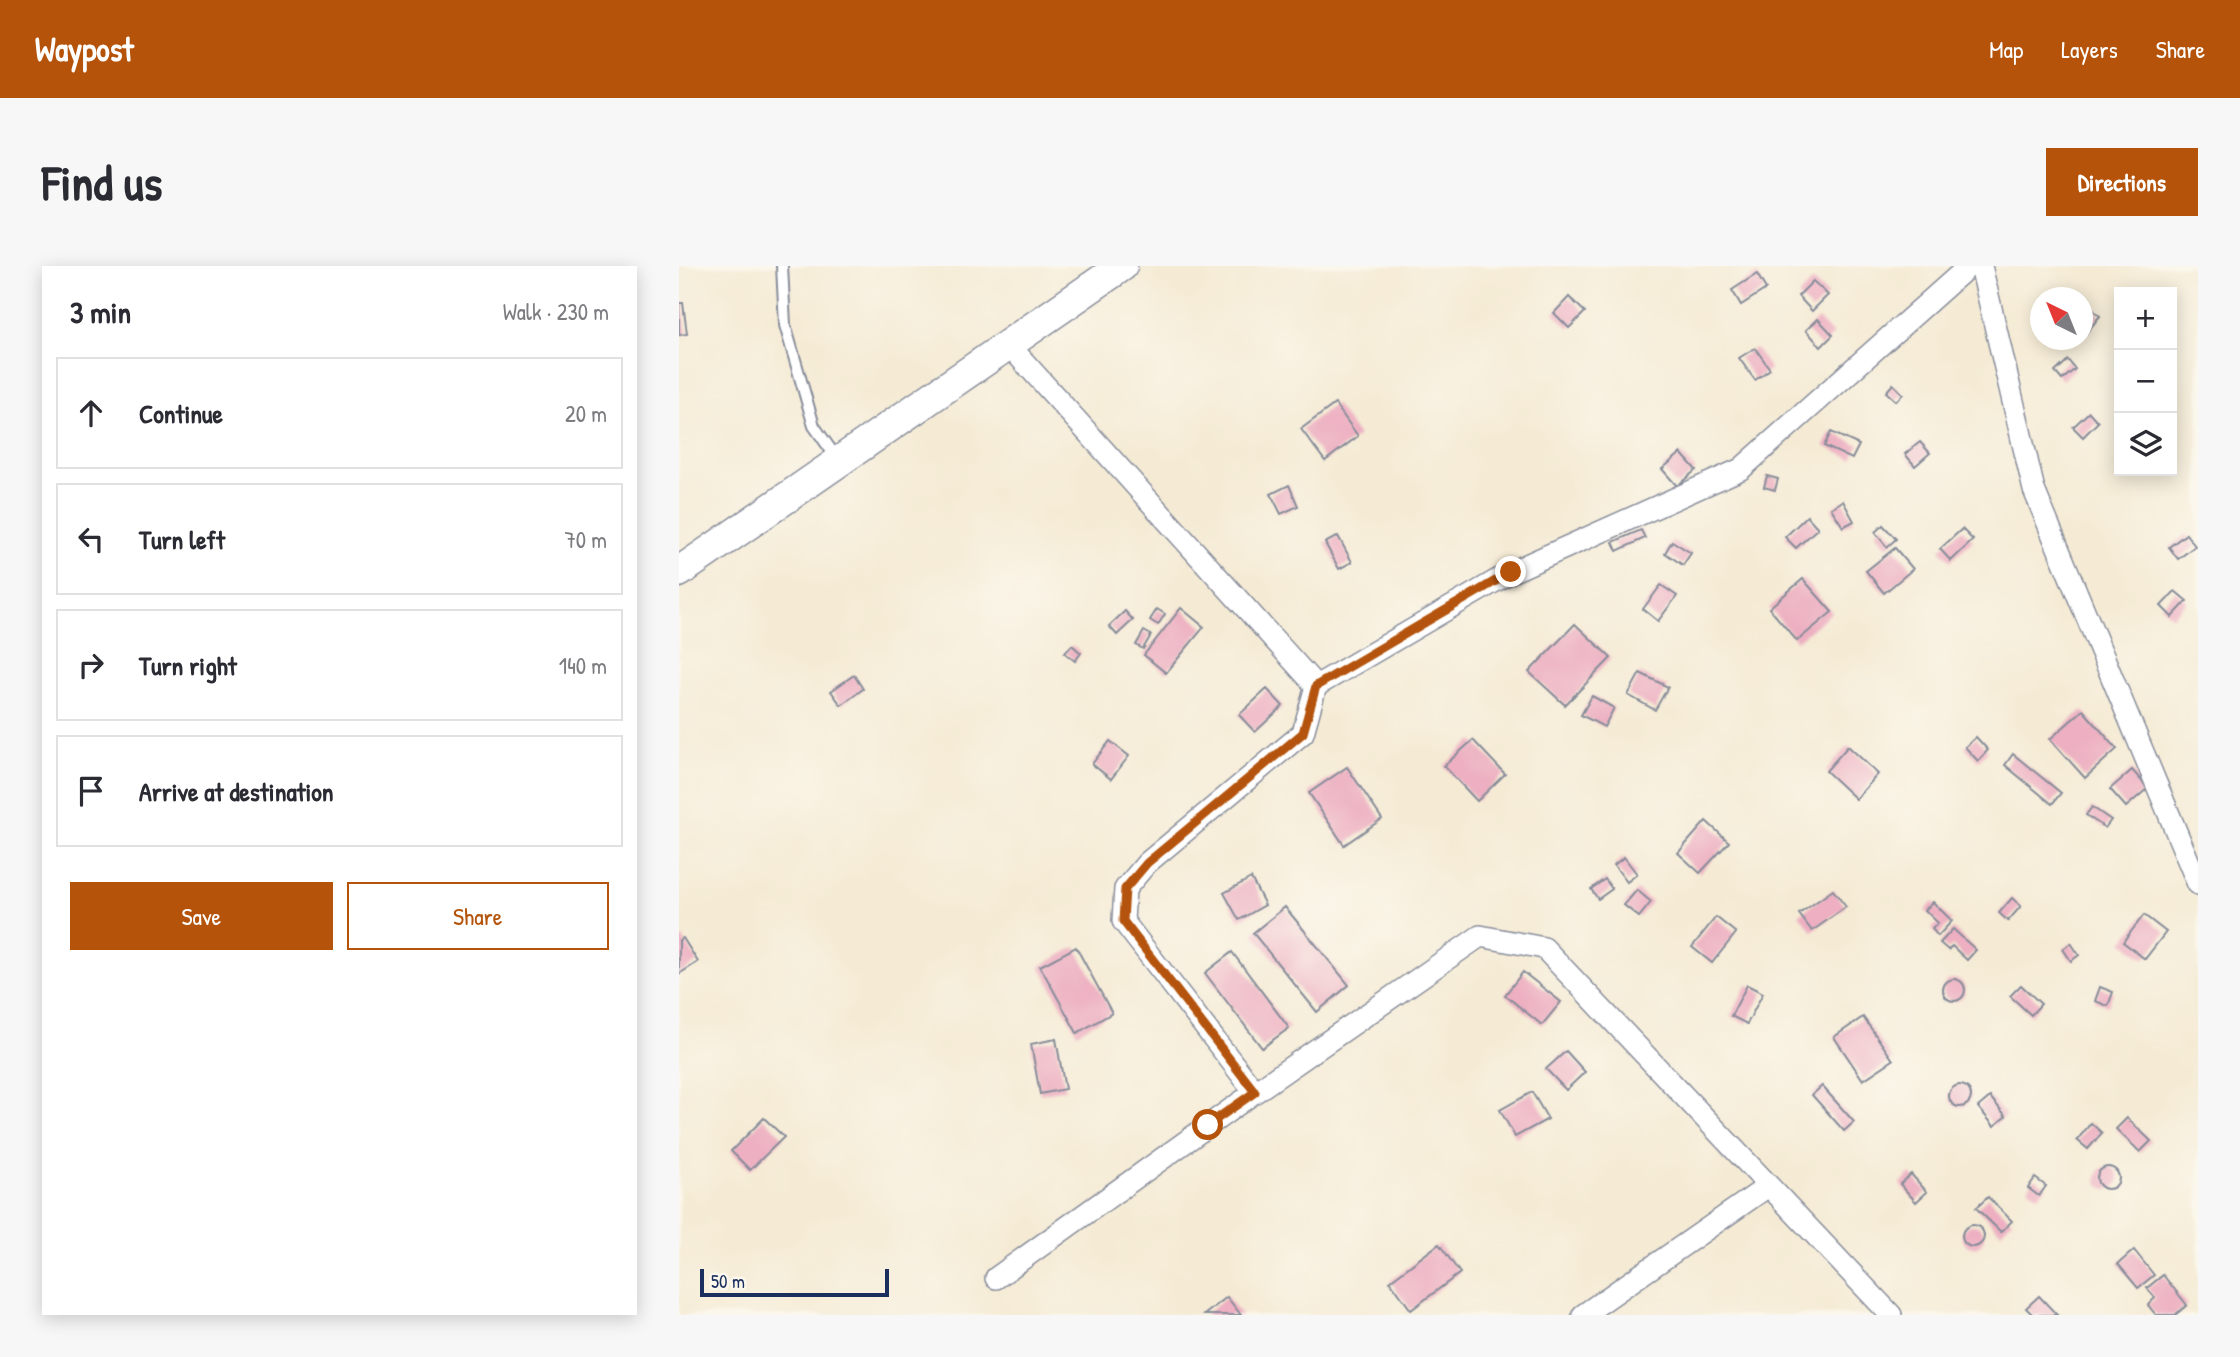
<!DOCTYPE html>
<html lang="en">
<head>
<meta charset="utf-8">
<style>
  body { margin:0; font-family:"Patrick Hand",sans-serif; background:#f7f7f7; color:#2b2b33 }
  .controls { position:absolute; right:21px; top:21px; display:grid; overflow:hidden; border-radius:0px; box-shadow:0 4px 18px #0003 }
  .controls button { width:63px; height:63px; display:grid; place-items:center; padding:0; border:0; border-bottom:2px solid #e1e1e2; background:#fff; color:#2b2b33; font:35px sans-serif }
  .compass { position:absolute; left:1351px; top:21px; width:63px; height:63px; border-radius:50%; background:#fff; box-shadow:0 4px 18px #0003; rotate:317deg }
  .scale { position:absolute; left:21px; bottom:18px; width:189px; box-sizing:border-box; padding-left:7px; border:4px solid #1b2f5e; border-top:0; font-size:19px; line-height:24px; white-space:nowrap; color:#1b2f5e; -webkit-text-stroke:5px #fbf7ec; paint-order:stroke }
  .stop { position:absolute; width:21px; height:21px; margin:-16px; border:5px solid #b45309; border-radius:50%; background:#fff }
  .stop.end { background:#b45309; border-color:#fff; box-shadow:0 2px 7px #0008 }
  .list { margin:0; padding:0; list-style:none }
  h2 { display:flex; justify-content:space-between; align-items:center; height:91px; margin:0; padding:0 28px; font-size:30px }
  h2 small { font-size:23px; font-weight:400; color:#7c7c81 }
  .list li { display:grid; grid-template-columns:46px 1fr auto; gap:21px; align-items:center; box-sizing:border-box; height:112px; margin:0 14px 14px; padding:0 14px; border:2px solid #e1e1e2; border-radius:0px }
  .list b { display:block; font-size:26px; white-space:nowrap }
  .list em { font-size:23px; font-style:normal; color:#7c7c81 }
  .actions { display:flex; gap:14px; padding:21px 28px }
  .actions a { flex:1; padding:16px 0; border:2px solid #b45309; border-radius:0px; text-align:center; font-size:24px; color:#b45309 }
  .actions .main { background:#b45309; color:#fff }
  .icon { flex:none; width:38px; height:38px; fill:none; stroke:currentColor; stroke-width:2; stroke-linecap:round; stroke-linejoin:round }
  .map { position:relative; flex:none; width:1519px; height:1049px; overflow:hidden; border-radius:0px }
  header { display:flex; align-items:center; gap:42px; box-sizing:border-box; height:98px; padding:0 35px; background:#b45309; color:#fff }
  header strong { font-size:33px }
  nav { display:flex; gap:38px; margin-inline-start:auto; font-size:24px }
  .intro { display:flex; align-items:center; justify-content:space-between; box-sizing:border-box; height:168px; padding:0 42px }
  h1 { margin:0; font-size:49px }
  .button { padding:18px 32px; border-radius:0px; background:#b45309; color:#fff; font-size:24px; font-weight:700 }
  main { display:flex; gap:42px; padding:0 42px }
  aside { flex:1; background:#fff; border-radius:0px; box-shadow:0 4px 18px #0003 }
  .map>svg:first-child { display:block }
</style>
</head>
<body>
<header>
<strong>Waypost</strong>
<nav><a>Map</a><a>Layers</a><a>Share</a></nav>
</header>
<div class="intro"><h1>Find us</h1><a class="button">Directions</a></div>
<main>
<aside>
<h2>3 min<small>Walk · 230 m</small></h2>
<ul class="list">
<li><svg class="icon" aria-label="ahead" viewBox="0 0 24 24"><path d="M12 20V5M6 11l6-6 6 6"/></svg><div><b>Continue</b></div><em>20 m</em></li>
<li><svg class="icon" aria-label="left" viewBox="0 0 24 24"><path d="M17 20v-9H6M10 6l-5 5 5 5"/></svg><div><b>Turn left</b></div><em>70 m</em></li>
<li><svg class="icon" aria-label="right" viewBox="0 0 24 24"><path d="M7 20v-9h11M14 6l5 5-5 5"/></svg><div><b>Turn right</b></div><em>140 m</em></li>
<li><svg class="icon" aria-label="arrive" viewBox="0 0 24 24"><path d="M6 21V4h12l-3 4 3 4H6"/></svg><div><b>Arrive at destination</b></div></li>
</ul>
<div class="actions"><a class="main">Save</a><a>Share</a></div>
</aside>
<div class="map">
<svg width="1519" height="1049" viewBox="0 0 1519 1049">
  <rect width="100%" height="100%" fill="#fbf7ec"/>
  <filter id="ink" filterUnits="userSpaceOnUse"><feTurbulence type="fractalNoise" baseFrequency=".0143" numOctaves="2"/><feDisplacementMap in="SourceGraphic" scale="14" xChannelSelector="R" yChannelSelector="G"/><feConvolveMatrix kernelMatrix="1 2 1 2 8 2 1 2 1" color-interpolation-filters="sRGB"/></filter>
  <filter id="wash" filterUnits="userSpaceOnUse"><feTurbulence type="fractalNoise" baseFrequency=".00686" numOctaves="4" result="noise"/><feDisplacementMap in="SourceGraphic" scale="28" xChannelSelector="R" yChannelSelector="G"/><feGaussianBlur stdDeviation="1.57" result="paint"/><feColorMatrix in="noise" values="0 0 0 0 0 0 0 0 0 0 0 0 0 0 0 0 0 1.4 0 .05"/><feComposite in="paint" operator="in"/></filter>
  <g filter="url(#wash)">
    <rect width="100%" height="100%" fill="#f5ebd5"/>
    <g id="blocks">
      <g fill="#edafc1">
        <polygon points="1078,8 1087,23 1062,39 1053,24"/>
        <polygon points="1134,15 1149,29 1133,45 1119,30"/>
        <polygon points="890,31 906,46 890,62 875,47"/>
        <polygon points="1404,35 1421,50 1404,71"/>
        <polygon points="0,37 4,37 8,68 0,69"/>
        <polygon points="1139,53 1154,69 1142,81 1127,64"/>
        <polygon points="1076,82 1091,103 1076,114 1060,92"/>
        <polygon points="1389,94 1396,103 1383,114 1376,106"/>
        <polygon points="1214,118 1224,128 1217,135 1207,126"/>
        <polygon points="656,138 679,170 646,195 622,163"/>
        <polygon points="1410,146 1419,156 1404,171 1394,161"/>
        <polygon points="1152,166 1180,179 1173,193 1145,180"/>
        <polygon points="1241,176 1251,187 1236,200 1226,188"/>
        <polygon points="1002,187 1017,204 998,220 983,203"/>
        <polygon points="1088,210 1099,213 1096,224 1085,221"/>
        <polygon points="610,219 619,240 602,248 592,228"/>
        <polygon points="1164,235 1175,255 1164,261 1152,242"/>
        <polygon points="1128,250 1139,262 1117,282 1106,271"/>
        <polygon points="1204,259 1217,273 1208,281 1196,266"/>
        <polygon points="1283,263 1294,274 1272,295 1261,283"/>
        <polygon points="962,264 966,272 938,285 934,276"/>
        <polygon points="1507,268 1516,280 1499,293 1490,281"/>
        <polygon points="659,270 673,296 660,303 646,277"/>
        <polygon points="993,275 1012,287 1004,299 986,287"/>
        <polygon points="1216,282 1234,303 1205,327 1187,305"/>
        <polygon points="1124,313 1153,346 1118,375 1090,342"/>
        <polygon points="982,319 998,330 979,355 964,343"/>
        <polygon points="1496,325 1508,335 1493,351 1482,340"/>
        <polygon points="502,342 525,361 487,407 465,389"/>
        <polygon points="478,343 486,348 479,359 471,354"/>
        <polygon points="446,345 454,354 438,369 430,360"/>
        <polygon points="896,358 932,392 886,439 850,406"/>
        <polygon points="465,365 472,369 464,383 457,379"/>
        <polygon points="393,379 402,387 396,395 386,387"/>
        <polygon points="961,407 989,421 976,444 949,429"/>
        <polygon points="175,409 184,423 162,439 152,425"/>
        <polygon points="588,423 604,440 576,466 560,449"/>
        <polygon points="913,430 935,442 925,461 902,449"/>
        <polygon points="1404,444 1438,483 1406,512 1371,473"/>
        <polygon points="1297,471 1309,484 1299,495 1286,481"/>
        <polygon points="794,474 826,508 798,535 765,500"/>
        <polygon points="431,475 450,490 432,513 413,498"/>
        <polygon points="1169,480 1199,508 1177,533 1147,505"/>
        <polygon points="1334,488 1382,527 1373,538 1326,499"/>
        <polygon points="668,501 703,553 665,579 630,527"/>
        <polygon points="1453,504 1469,522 1447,541 1431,523"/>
        <polygon points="1413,541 1432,554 1426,562 1407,549"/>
        <polygon points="1027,555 1050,576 1021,607 999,587"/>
        <polygon points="945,591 958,608 948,616 935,599"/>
        <polygon points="572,612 586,639 560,654 545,627"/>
        <polygon points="926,613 933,623 919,633 912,623"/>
        <polygon points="958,624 972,636 960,651 945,639"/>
        <polygon points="1154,624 1167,641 1133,665 1120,648"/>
        <polygon points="1333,632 1342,640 1329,655 1320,647"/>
        <polygon points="1254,636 1273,655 1259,670 1253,663 1259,657 1246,644"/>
        <polygon points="606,641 670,719 638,746 574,667"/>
        <polygon points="1465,649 1487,666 1466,693 1444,676"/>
        <polygon points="1037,651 1057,667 1033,697 1013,681"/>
        <polygon points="1274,663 1297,684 1288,694 1273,680 1269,684 1261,677"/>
        <polygon points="4,672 19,696 0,708 0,674"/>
        <polygon points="1392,677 1400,689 1392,695 1384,683"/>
        <polygon points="397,681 433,747 398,767 361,700"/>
        <polygon points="553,686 610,762 583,782 526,707"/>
        <polygon points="844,706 882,736 863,759 826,729"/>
        <circle cx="1275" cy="724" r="11"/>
        <polygon points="1068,719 1084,727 1068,758 1052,750"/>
        <polygon points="1342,719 1362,738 1352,749 1331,730"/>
        <polygon points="1421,721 1434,726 1429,740 1416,735"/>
        <polygon points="1184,751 1214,794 1184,814 1155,771"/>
        <polygon points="377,773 386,823 361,828 352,778"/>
        <polygon points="887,785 906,806 887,824 867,803"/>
        <circle cx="1281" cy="830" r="11"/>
        <polygon points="1143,820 1175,856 1165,865 1133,829"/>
        <polygon points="853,826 869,853 836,871 821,844"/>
        <polygon points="1311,831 1327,850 1315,860 1299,841"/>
        <polygon points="85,852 105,871 71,904 52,885"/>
        <polygon points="1448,852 1472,875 1461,886 1437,863"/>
        <polygon points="1412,857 1423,867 1409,883 1398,874"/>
        <circle cx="1429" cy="912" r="11"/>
        <polygon points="1232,908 1248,926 1237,936 1221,918"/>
        <polygon points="1356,912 1367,920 1360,930 1349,922"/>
        <polygon points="1309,931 1333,955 1322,966 1297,942"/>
        <circle cx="1294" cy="970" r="11"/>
        <polygon points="760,978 781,1007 732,1044 711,1015"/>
        <polygon points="1455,984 1475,1009 1459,1022 1439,998"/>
        <polygon points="1484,1009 1508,1039 1496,1049 1477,1049 1469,1039 1476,1032 1468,1022"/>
        <polygon points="1360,1030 1378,1049 1354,1049 1347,1042"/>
        <polygon points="548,1031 562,1049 525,1049"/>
      </g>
    </g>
  </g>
  <g filter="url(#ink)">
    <use href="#blocks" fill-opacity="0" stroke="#888d9a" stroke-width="2"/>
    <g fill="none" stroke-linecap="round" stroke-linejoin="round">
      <g stroke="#888d9a" stroke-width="14">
        <polyline id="lane" points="103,0 106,59 135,160 159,194"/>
      </g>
      <g stroke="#888d9a" stroke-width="24">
        <g id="street">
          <polyline points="1302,0 1355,224 1519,618"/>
          <polyline points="328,77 637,420 624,467 468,597 446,623 444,655 576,826 801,670 865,682 1212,1049"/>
          <polyline points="637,420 832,306 1062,203 1290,0"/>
          <polyline points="317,1012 576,826"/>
          <polyline points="904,1049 1088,921"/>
        </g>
      </g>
      <g stroke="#888d9a" stroke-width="33">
        <polyline id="secondary" points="0,306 443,0"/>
      </g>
      <use href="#lane" stroke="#fff" stroke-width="10"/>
      <use href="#street" stroke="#fff" stroke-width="21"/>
      <use href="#secondary" stroke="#fff" stroke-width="30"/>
    </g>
  </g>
  <g fill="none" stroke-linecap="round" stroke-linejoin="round" filter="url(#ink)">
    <polyline stroke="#b45309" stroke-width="9" points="529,859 576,826 444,655 446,623 468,597 624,467 637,420 832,306"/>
  </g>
</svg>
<div class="controls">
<button>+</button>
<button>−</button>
<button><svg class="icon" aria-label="layers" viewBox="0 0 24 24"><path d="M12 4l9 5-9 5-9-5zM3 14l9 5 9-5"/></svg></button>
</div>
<svg class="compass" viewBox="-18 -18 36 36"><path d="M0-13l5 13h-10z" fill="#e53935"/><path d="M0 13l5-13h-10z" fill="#7c7c81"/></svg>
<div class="scale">50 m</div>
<div class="stop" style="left:529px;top:859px"></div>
<div class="stop end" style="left:832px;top:306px"></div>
</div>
</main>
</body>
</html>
